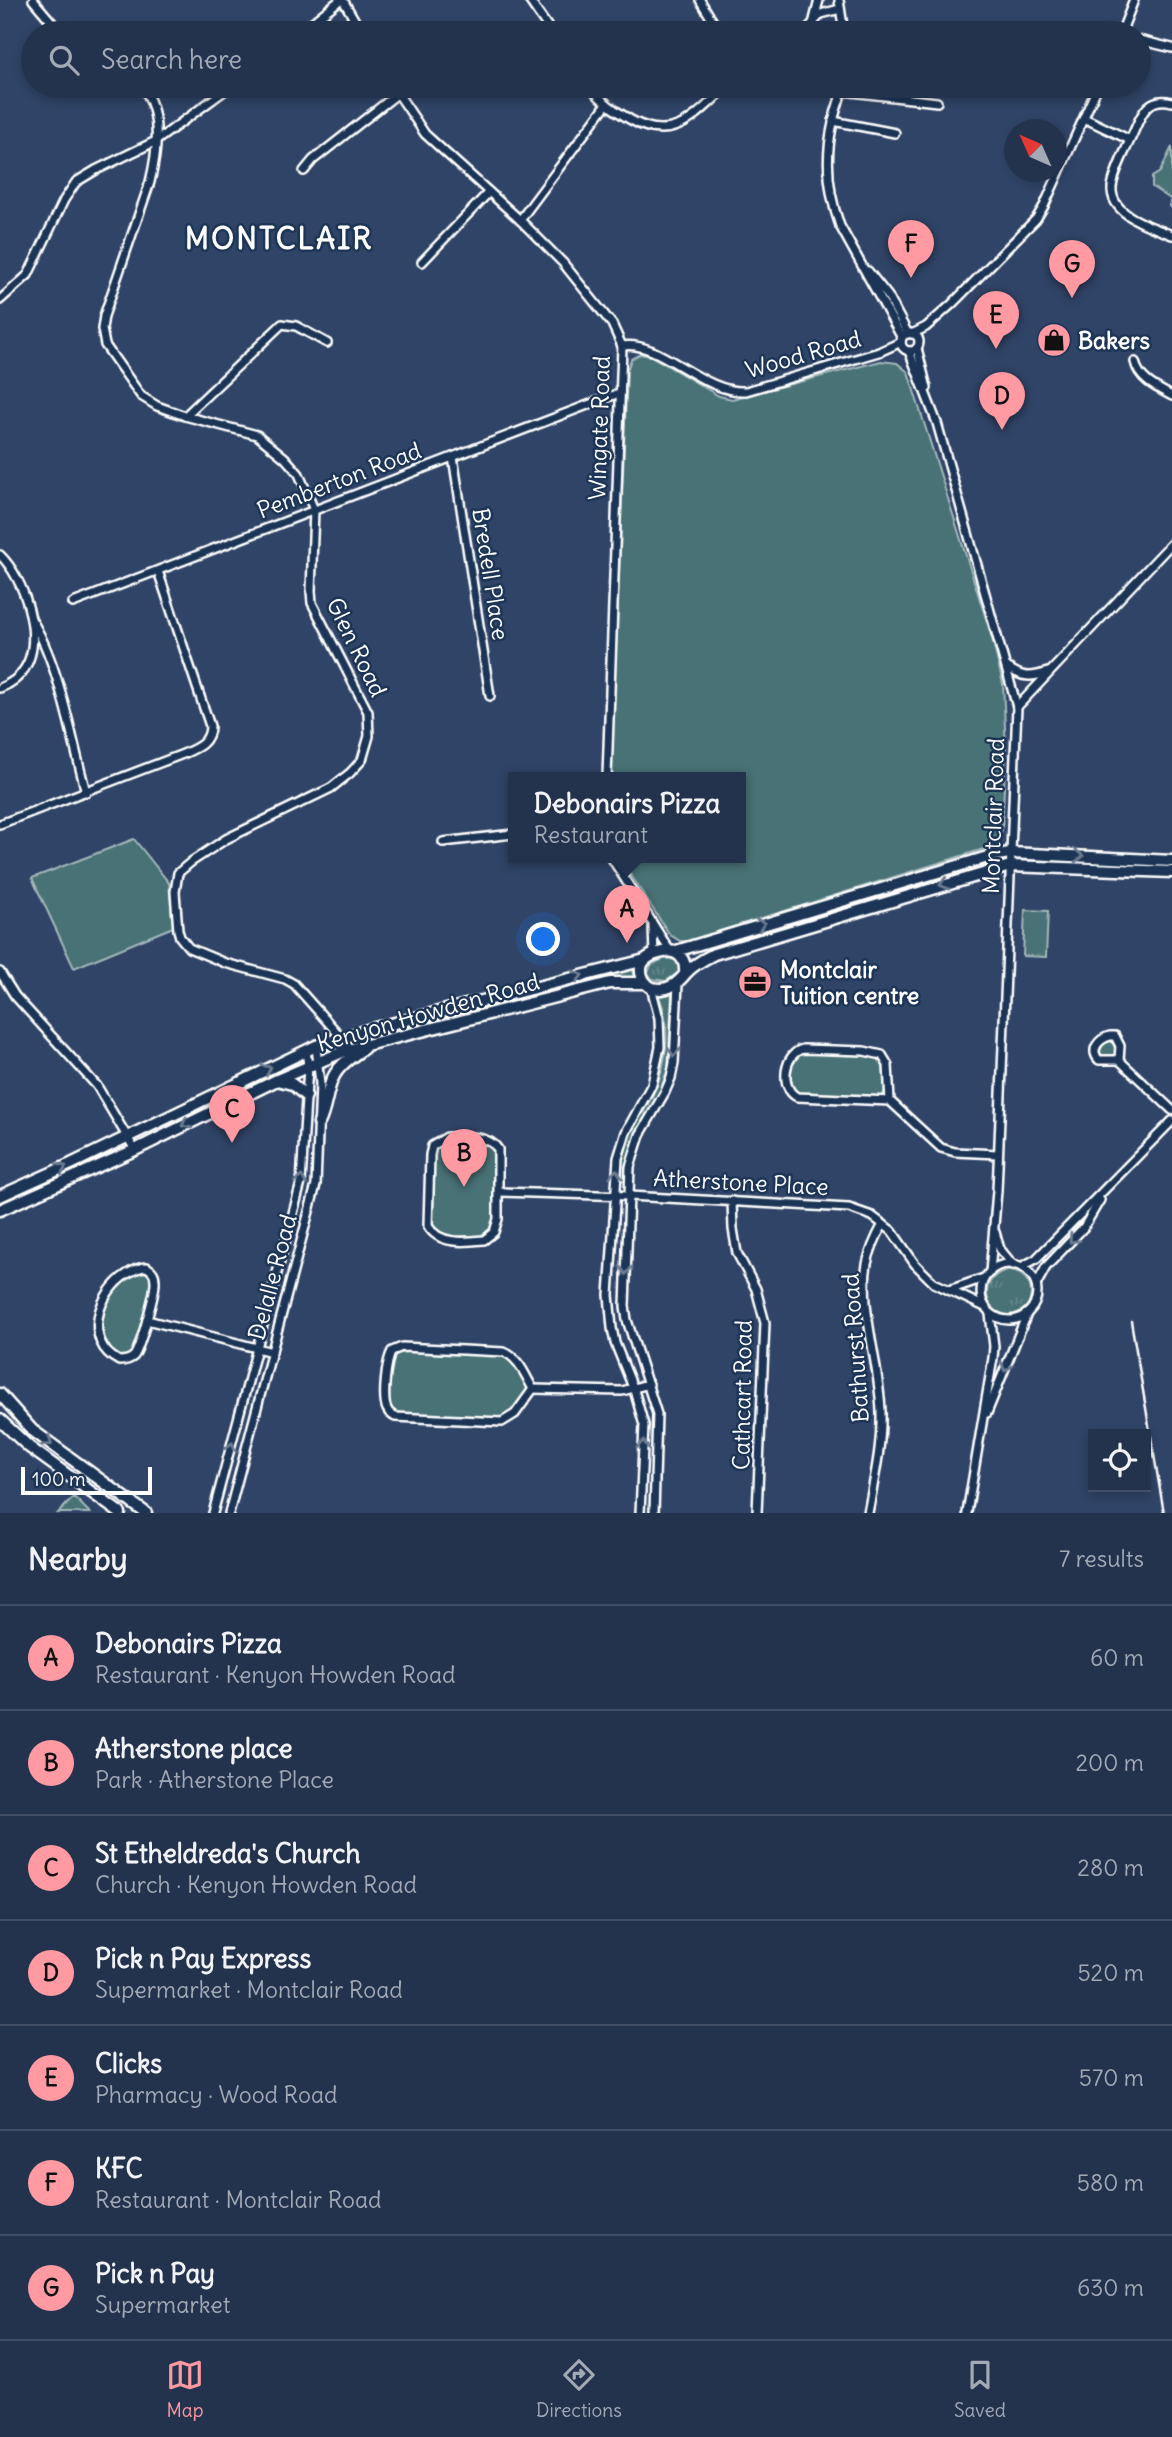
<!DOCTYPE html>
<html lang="en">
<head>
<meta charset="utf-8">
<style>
  body { margin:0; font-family:Delius,sans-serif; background:#2c3b54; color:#f1f3f6 }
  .controls { position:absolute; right:21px; bottom:21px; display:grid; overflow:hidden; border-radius:0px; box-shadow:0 4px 10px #0003 }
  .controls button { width:63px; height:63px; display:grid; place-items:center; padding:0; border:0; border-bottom:2px solid #414e65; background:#24334d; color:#f1f3f6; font:35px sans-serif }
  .compass { position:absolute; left:1004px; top:119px; width:63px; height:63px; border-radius:50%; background:#24334d; box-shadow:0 4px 10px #0003; rotate:315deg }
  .scale { position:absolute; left:21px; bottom:18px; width:131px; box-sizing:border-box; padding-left:7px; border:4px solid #fff; border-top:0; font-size:19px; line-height:24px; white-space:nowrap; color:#fff; -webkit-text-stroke:5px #1d3557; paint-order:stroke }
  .you { position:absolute; left:544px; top:940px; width:24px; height:24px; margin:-18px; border:5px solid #fff; border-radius:50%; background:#1a73e8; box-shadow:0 0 0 10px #1a73e833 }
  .badge { display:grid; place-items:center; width:46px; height:46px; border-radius:50%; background:#ff9aa2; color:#111; font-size:23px; font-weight:700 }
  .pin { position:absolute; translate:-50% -58px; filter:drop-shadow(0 2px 4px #0008) }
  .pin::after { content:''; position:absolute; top:37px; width:24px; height:21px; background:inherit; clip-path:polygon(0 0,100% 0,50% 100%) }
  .popup { position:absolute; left:508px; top:772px; width:238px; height:91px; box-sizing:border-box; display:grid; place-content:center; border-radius:0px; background:#24334d; filter:drop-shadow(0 2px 5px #0005); font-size:23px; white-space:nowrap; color:#a3aab6 }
  .popup b { font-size:26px; color:#f1f3f6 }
  .popup::after { content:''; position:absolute; left:50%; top:100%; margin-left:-14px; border:14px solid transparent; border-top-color:#24334d }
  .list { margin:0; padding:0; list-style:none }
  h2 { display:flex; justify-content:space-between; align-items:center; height:91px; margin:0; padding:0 28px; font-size:30px }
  h2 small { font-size:23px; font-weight:400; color:#a3aab6 }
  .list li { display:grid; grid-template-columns:46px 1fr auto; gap:21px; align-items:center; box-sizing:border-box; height:105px; padding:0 28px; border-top:2px solid #414e65 }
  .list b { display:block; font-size:26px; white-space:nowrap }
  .list p { margin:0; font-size:23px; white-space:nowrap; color:#a3aab6 }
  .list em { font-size:23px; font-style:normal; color:#a3aab6 }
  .icon { flex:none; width:38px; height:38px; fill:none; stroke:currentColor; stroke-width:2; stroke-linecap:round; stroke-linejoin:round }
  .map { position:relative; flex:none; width:1172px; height:1513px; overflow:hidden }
  .search { position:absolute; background:#24334d; box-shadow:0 4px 10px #0003; left:21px; right:21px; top:21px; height:77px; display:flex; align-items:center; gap:18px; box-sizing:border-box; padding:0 24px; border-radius:38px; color:#a3aab6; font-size:26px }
  .sheet { height:826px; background:#24334d }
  nav { display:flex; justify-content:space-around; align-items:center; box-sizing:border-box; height:98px; border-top:2px solid #414e65; background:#24334d; font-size:19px; color:#a3aab6 }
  nav a { display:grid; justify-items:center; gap:4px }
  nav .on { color:#ff9aa2 }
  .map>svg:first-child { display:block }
</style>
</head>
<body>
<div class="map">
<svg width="1172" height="1513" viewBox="0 0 1172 1513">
  <defs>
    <pattern id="grass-tufts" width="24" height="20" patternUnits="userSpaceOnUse" patternTransform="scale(1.75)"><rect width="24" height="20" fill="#497276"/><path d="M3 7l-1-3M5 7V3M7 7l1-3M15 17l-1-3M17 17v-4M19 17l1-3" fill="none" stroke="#64878b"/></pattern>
  </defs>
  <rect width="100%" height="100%" fill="#304467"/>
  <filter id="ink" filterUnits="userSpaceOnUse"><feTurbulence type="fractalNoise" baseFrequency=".0143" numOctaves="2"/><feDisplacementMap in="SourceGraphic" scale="14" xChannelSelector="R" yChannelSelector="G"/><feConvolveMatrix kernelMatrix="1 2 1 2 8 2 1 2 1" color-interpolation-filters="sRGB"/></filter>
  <g filter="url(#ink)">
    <g fill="url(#grass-tufts)" stroke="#a4b8ba" stroke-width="2">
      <polygon points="799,918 806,918 808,920 743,941 739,939"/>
      <polygon points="665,958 676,960 680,965 679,972 666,981 652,979 648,973 651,965"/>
      <polygon points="633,969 634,978 609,978 359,1043 356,1041 356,1038"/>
      <path d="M672 994 668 1068 659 1094 634 1138 625 1180 621 1181C613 1148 642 1120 654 1092 668 1062 671 1026 659 996Z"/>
      <polygon points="1111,1041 1116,1049 1116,1058 1104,1057 1100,1052 1103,1043"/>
      <circle cx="1009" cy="1293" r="22"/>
    </g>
    <g fill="#497276" stroke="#a4b8ba" stroke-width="2">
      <polygon points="1172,147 1172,208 1169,205 1172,200 1152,187 1152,177 1160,172"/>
      <polygon points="640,354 651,356 719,396 732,399 881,361 897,363 908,372 992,638 1003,684 1006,749 1002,830 995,843 987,848 688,941 680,941 670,935 619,857 741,857 741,777 611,777 627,371 631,359"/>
      <polygon points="134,839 169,883 173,927 74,968 32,878"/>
      <polygon points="1025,910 1048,911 1046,957 1023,956"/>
      <path d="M800 1052 873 1055C888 1062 890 1085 881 1098L807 1096 794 1093 789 1085 793 1057Z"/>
      <polygon points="444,1143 484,1144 495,1149 493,1228 486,1236 442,1236 432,1226 434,1153 436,1148"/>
      <path d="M145 1272 153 1279 152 1290 132 1353 122 1359C86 1338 103 1273 145 1272Z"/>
      <path d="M409 1351 502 1355C515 1361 526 1376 527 1390L512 1413 501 1420 400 1415 393 1410 389 1403 391 1361 397 1354Z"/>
      <polygon points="74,1497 90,1513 58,1513"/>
    </g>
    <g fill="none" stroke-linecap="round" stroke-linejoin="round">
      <g stroke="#fff" stroke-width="12">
        <g id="street">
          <polyline points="33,0 61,33"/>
          <polyline points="343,0 362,33"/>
          <polyline points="529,0 552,33"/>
          <polyline points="700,0 720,33"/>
          <polyline points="839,0 844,33"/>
          <polyline points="814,20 819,0"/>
          <polyline points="299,33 340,0"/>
          <polyline points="804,33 821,14 840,9"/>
          <polyline points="1121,33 1134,0"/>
          <polyline points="1139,40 1172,48"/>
          <path d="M142 86C162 113 158 150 150 182L104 316 102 329 105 345 141 396 157 406 185 416 257 435 285 458 299 474 314 510 311 591 312 603 368 712 369 736 362 760 350 773 331 788 226 839 191 862 178 873 175 892 178 930 180 937 189 948 225 963 285 979 294 984 341 1037 347 1053"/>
          <polyline points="393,86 425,134 520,220 563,263 612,324 622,346 607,777"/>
          <path d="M590 86C602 102 614 110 631 120 675 145 696 114 728 86"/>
          <path d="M843 86C841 98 835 110 833 123 825 157 828 193 840 226L902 338"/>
          <polyline points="842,91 937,102"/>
          <path d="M1084 118 1130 140C1140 120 1144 95 1172 102"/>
          <polyline points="833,121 895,133"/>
          <path d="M1130 140C1124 154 1114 172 1112 187 1110 216 1151 226 1172 235"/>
          <polyline points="304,171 313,160 397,94"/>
          <polyline points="520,220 606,105"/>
          <polyline points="422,262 489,192"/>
          <polyline points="868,271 888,296 908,334"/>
          <polyline points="0,300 28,275 64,200 76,182 96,170 156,141 231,86"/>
          <circle cx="910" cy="342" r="9"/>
          <polyline points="912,334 926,327 952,304 1036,219 1044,206 1098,86"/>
          <path d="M622 346C660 339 702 394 746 391L879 352 901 342"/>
          <polyline points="917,348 927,388"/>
          <polyline points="909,351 937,423 1017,707 997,1191 990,1272"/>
          <path d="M1135 362C1139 380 1157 388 1172 396"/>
          <polyline points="185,416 282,324 296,326 327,343"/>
          <polyline points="453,457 490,696"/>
          <path d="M0 555C24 578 44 637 25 668 20 677 10 684 0 688"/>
          <polyline points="73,603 619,393"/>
          <path d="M31 619C59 662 72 741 86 792"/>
          <path d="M1007 667C1022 678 1031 678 1048 672"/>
          <polyline points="1017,707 1172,543"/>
          <path d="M0 824 183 754C197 748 210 743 210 726L158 571"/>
          <polyline points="443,842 513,834"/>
          <polyline points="611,857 670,951"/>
          <polyline points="653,927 654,954"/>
          <polyline points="0,972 15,996 97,1086 135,1150"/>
          <path d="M1110 1036H1115L1120 1046 1119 1060H1099C1089 1050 1099 1039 1110 1036Z"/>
          <polyline points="1119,1060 1172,1110"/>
          <path d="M890 1101 797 1097C779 1088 784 1053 803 1049L864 1051 882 1055 888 1065 890 1101 941 1148 955 1152 998 1154"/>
          <path d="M447 1137C464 1137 487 1134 498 1149V1219L494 1232 484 1240C465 1242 439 1245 428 1226L430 1155 432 1146Z"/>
          <polyline points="499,1192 629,1196 849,1208 872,1216 892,1231 915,1264 934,1283 985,1307"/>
          <polyline points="732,1201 733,1229 737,1253 756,1289 765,1323 757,1513"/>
          <polyline points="995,1232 1000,1249 1013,1265"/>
          <circle cx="1009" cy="1292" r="28"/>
          <path d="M147 1267C153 1271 155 1274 155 1281 156 1291 140 1348 134 1356 130 1360 125 1361 119 1361 82 1342 98 1292 127 1274 134 1270 139 1267 147 1267Z"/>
          <polyline points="1021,1267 1036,1259 1172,1121"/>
          <polyline points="1036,1285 1046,1267 1084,1227 1100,1200"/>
          <polyline points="949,1290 984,1278"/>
          <polyline points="147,1320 272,1352"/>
          <path d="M402 1347 504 1352C519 1358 525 1375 533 1389L515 1414 502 1422 395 1417C391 1414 389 1414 387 1409 382 1399 386 1361 392 1351Z"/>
          <polyline points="533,1389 622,1391 649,1384"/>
          <polyline points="987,1413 1027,1314"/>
          <polyline points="213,1513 301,1183 308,1066 306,1050"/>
          <polyline points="229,1513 316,1185 320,1084 316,1046"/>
          <polyline points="640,1513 644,1425 634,1390 615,1343 612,1328 609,1295 618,1158 626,1132 652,1084 660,1047 659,1018 651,987"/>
          <polyline points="654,1513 657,1414 627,1320 625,1306 630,1167 640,1135 665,1092 671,1078 674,1063 678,984"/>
          <path d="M868 1513C874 1480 882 1446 881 1412 880 1366 859 1307 867 1264 870 1249 876 1237 883 1224"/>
          <polyline points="967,1513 993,1358 994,1346 990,1314"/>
        </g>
      </g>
      <g stroke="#fff" stroke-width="15">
        <g id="secondary">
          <polyline points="673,952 991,856 1010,853 1172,861"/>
          <path d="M685 974C686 962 682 954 670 951 661 952 650 954 644 961 637 970 643 985 653 988 668 992 678 983 686 973 693 965 704 959 714 954L1010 866 1172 872"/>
          <polyline points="277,1080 292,1084 306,1096"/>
          <path d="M319 1123C326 1109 326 1094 332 1080 338 1065 352 1057 364 1048"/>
          <polyline points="0,1196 71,1164 316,1046 371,1029 645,960"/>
          <polyline points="0,1210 135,1150 277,1080 347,1050 610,983 646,983"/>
          <polyline points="0,1394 32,1430 146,1513"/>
          <polyline points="0,1420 29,1447 120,1513"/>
        </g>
      </g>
      <use href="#street" stroke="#1d3557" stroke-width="7"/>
      <use href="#secondary" stroke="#1d3557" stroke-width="10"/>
      <polyline stroke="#fff" stroke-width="2.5" points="1131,1321 1164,1513"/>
    </g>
    <defs><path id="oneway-chevron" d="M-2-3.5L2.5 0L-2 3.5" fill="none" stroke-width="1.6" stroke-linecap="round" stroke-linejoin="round" transform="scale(1.75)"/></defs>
    <g stroke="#6c7c92">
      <use href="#oneway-chevron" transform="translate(1079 856) rotate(3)"/>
      <use href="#oneway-chevron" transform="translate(944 884) rotate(164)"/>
      <use href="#oneway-chevron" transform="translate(761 924) rotate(-17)"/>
      <use href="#oneway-chevron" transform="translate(578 976) rotate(-14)"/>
      <use href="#oneway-chevron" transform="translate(674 1052) rotate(93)"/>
      <use href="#oneway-chevron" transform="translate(267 1069) rotate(-26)"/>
      <use href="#oneway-chevron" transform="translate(186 1124) rotate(154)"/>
      <use href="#oneway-chevron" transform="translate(62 1168) rotate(-25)"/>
      <use href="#oneway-chevron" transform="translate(616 1174) rotate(-86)"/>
      <use href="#oneway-chevron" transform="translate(301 1180) rotate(-82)"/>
      <use href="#oneway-chevron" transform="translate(1073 1239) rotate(133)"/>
      <use href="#oneway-chevron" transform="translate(626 1270) rotate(92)"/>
      <use href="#oneway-chevron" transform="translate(1006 1367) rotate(109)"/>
      <use href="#oneway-chevron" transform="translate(48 1442) rotate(36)"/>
      <use href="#oneway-chevron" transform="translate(643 1445) rotate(-87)"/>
      <use href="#oneway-chevron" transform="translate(231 1447) rotate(-75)"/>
    </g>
  </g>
  <defs>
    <g id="shop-disc" transform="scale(1.75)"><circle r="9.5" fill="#ff9aa2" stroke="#1d3557"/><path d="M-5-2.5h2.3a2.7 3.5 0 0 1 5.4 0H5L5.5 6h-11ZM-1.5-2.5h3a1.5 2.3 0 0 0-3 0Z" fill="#111"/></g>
    <g id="office-disc" transform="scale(1.75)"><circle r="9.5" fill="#ff9aa2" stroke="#1d3557"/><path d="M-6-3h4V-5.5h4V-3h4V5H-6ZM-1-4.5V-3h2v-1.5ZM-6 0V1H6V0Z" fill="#111"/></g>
  </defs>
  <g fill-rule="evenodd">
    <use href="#shop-disc" x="1054" y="340"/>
    <use href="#office-disc" x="755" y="982"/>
  </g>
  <g text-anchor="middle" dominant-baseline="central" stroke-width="5" stroke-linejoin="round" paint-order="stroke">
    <g font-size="23" font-weight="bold" fill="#fff" stroke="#1d3557" text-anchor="start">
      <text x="1078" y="340">Bakers</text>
      <text x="780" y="969">Montclair<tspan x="780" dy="26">Tuition centre</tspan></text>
    </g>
    <g font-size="23" fill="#fff" stroke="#1d3557">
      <text transform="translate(803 354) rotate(-16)">Wood Road</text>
      <text transform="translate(599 428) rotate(-88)">Wingate Road</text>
      <text transform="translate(339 480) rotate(-21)">Pemberton Road</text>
      <text transform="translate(491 574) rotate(81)">Bredell Place</text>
      <text transform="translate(357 647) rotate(64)">Glen Road</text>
      <text transform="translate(993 816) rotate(-88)">Montclair Road</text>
      <text transform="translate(428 1012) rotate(-16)">Kenyon Howden Road</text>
      <text transform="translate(741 1182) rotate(3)">Atherstone Place</text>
      <text transform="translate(272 1277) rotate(-75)">Delalle Road</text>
      <text transform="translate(855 1348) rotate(-94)">Bathurst Road</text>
      <text transform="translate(742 1395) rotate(-89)">Cathcart Road</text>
    </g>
    <g font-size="30" font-weight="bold" letter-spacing="2" fill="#fff" stroke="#1d3557">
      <text x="279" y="238">MONTCLAIR</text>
    </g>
  </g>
</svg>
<div class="controls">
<button><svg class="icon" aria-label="locate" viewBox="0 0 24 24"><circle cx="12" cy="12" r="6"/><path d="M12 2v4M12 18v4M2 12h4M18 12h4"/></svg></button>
</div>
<svg class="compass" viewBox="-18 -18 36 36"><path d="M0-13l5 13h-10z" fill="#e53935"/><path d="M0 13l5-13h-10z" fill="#a3aab6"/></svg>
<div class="scale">100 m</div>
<div class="you"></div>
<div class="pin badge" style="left:627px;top:943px">A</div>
<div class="popup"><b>Debonairs Pizza</b>Restaurant</div>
<div class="pin badge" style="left:464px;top:1187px">B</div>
<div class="pin badge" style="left:232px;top:1143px">C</div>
<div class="pin badge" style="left:1002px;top:430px">D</div>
<div class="pin badge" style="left:996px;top:349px">E</div>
<div class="pin badge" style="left:911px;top:278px">F</div>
<div class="pin badge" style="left:1072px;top:298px">G</div>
<div class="search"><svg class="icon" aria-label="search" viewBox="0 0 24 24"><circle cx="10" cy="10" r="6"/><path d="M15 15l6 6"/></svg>Search here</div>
</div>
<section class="sheet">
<h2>Nearby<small>7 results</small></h2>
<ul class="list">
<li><span class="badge">A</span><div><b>Debonairs Pizza</b><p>Restaurant · Kenyon Howden Road</p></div><em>60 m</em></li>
<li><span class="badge">B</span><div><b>Atherstone place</b><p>Park · Atherstone Place</p></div><em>200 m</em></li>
<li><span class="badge">C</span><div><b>St Etheldreda's Church</b><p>Church · Kenyon Howden Road</p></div><em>280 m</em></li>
<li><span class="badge">D</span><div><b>Pick n Pay Express</b><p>Supermarket · Montclair Road</p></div><em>520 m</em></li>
<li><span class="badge">E</span><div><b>Clicks</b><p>Pharmacy · Wood Road</p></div><em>570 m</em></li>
<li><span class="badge">F</span><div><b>KFC</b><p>Restaurant · Montclair Road</p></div><em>580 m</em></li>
<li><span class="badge">G</span><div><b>Pick n Pay</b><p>Supermarket</p></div><em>630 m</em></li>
</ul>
</section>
<nav>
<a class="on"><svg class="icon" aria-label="map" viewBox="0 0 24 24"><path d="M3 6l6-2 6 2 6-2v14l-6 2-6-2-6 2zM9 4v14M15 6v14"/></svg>Map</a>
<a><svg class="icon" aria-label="directions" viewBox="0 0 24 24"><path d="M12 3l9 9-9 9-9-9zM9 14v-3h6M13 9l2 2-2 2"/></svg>Directions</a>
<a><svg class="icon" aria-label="saved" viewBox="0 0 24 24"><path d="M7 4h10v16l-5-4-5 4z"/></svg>Saved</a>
</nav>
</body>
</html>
